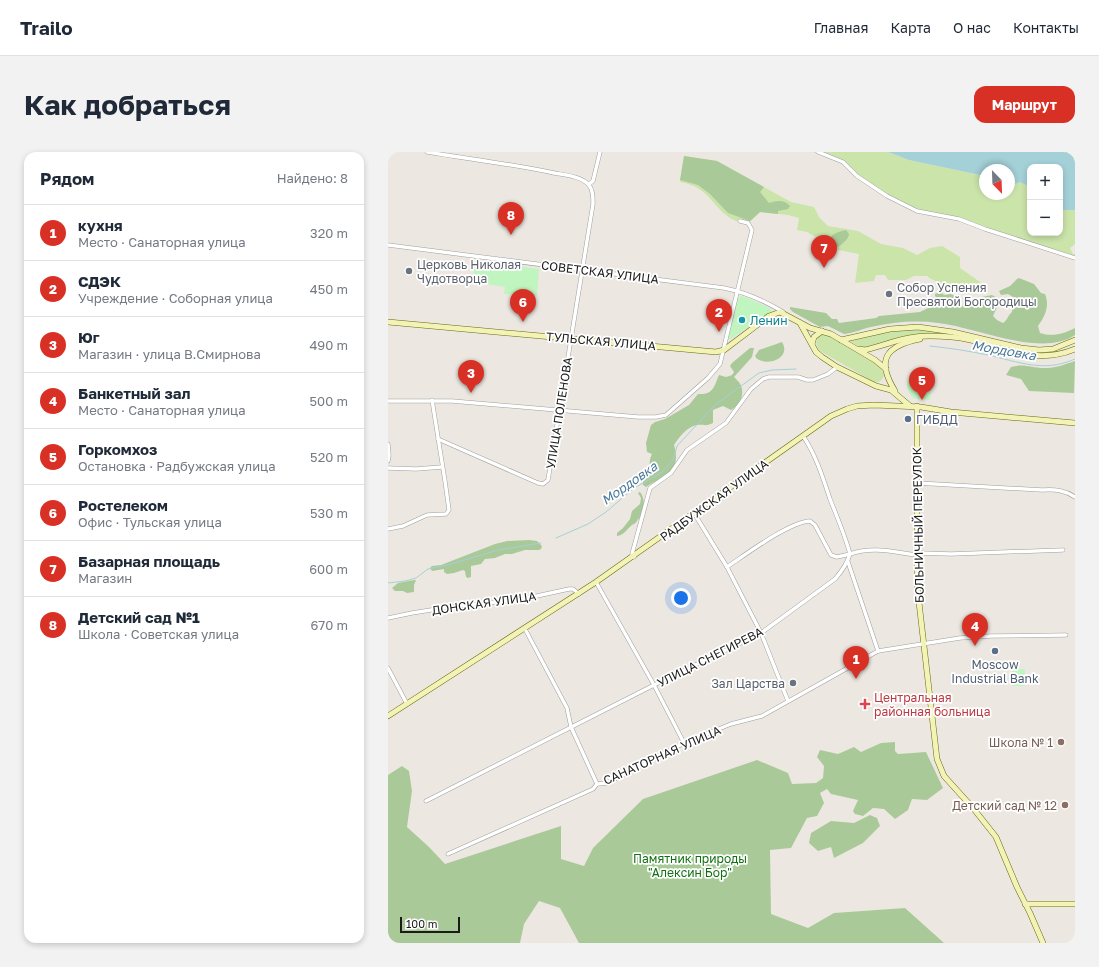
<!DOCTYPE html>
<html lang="ru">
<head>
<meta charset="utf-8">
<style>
  body { margin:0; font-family:"Golos Text",sans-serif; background:#f2f2f3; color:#1f2937 }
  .controls { position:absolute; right:12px; top:12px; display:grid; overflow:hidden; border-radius:8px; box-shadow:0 2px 6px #0003 }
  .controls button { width:36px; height:36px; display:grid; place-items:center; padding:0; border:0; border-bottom:1px solid #e0e1e3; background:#fff; color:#1f2937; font:20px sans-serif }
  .compass { position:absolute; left:591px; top:12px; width:36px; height:36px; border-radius:50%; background:#fff; box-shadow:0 2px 6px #0003; rotate:157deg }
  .scale { position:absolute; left:12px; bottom:10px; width:60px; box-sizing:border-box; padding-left:4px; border:2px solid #1b1b1b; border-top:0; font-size:11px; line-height:14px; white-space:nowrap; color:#1b1b1b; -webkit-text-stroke:3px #fff; paint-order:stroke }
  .you { position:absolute; left:293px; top:446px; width:14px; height:14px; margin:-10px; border:3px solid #fff; border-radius:50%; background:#1a73e8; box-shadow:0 0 0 6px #1a73e833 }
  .badge { display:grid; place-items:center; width:26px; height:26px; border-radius:50%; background:#d93025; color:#fff; font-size:13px; font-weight:700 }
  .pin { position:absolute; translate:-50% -33px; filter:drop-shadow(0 1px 2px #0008) }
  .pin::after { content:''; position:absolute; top:21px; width:14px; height:12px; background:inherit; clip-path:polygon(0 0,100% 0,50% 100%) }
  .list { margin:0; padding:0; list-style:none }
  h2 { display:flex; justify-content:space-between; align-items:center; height:52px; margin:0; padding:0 16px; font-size:17px }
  h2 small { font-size:13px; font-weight:400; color:#747a83 }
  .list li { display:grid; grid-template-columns:26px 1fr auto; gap:12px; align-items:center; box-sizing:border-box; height:56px; padding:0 16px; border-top:1px solid #e0e1e3 }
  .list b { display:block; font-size:15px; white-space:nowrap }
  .list p { margin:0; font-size:13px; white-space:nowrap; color:#747a83 }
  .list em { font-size:13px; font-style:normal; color:#747a83 }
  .map { position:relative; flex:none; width:687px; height:791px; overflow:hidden; border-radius:12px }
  header { display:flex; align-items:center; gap:24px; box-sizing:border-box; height:56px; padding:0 20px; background:#fff; border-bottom:1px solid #e0e1e3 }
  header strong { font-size:19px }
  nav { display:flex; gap:22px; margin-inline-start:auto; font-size:14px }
  .intro { display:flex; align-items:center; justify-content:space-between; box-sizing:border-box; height:96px; padding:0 24px }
  h1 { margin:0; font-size:28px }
  .button { padding:10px 18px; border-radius:12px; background:#d93025; color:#fff; font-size:14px; font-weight:700 }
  main { display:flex; gap:24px; padding:0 24px }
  aside { flex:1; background:#fff; border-radius:12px; box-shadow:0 2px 6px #0003 }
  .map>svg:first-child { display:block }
</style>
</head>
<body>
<header>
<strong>Trailo</strong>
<nav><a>Главная</a><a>Карта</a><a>О нас</a><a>Контакты</a></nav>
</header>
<div class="intro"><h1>Как добраться</h1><a class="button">Маршрут</a></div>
<main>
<aside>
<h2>Рядом<small>Найдено: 8</small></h2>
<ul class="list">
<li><span class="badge">1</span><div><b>кухня</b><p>Место · Санаторная улица</p></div><em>320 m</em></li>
<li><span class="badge">2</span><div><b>СДЭК</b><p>Учреждение · Соборная улица</p></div><em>450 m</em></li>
<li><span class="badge">3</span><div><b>Юг</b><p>Магазин · улица В.Смирнова</p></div><em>490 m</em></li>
<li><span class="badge">4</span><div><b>Банкетный зал</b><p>Место · Санаторная улица</p></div><em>500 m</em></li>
<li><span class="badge">5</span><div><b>Горкомхоз</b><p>Остановка · Радбужская улица</p></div><em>520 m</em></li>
<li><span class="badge">6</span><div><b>Ростелеком</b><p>Офис · Тульская улица</p></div><em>530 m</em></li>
<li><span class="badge">7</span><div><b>Базарная площадь</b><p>Магазин</p></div><em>600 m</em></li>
<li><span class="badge">8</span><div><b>Детский сад №1</b><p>Школа · Советская улица</p></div><em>670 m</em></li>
</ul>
</aside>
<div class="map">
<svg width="687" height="791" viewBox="0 0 687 791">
  <rect width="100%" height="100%" fill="#ece8e1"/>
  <g fill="#cbe4aa">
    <polygon points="425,0 500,0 521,8 597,24 597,42 621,42 621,30 627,32 632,30 642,35 642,81 672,81 672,58 687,58 687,92 682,96 685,102 687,102 687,108 572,68 528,60 464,22 458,14 450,9"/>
    <path d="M296 4 329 9 403 50 426 55 431 65 440 74 470 79 493 92 515 96 529 103 542 96 554 94 572 105V116L592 130 593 138 590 141C577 144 568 136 556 132 549 129 545 129 539 124H526L518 128H500L497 123H488L486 129 467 131 471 102 450 98 419 80 409 78 411 66 400 63 372 60 359 73C354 71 347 69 342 66 322 52 321 35 292 30Z"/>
    <polygon points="513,177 532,177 558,181 531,182 478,196 472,195 462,189"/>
    <path d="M438 182 493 215 496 223C494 228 492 231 486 230L432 199C426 192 427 183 438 182Z"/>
  </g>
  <g fill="#aac998">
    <path d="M296 4 329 9 376 35 372 40 381 51C389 49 395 47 402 54L400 57 390 59V62L372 60 362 69 340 61 322 42 310 33 292 28Z"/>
    <path d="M458 78 461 82C461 87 454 92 450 95L443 94C437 83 450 80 458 78Z"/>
    <path d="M631 126 646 132 653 141 657 142C662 154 657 164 650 174L652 181C665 185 675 182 687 176V183C654 206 588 175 550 171 528 168 505 170 483 175 474 177 466 181 456 182L440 174 432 175 405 160 402 157V155L438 161 444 167H449L451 171 488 166 491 164 532 160 540 156 552 153 553 151 547 144V142L553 140 556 143 563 142 569 145 572 155H574L575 153V146L583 147 588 153 590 152 594 145 604 143 611 147V151L605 164 609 168 615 171C619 169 620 163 624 160V153L626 147 625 145 620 142 613 143 611 139 622 134 629 127Z"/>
    <path d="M394 190C405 208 373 216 367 204L371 198Z"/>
    <path d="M362 196H366L364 205 346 225C348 227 349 228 351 230 358 240 353 253 343 258L335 254 325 258V271C317 275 316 272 309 273 299 275 291 285 286 293 294 319 277 323 258 335L255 333C254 326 259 324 261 318 263 311 260 310 264 302L259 300 258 291 263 273 267 270 277 267 301 253 310 242C325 243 326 235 331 223L338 225 344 223 346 220 342 214 344 211Z"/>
    <path d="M687 209 686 241 641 239 633 227 618 223 623 215C637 211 645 217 659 216 668 216 678 212 687 209Z"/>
    <path d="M252 340C259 348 255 362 249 369 246 373 247 371 244 373 239 377 236 383 229 384V381L235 376 242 367 244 359 252 352 253 346 250 341Z"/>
    <polygon points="141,388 149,389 154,394 153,397 151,398 137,398 124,402 117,402 107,406 97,407 93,412 83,414 83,425 80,426 78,425 77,419 75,418 66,421 59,422 56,420 56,417 44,419 42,416 44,414 53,413 107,392 119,389"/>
    <polygon points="26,428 28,428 26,433 26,440 19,441 15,439 7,439 4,436 10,431"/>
    <polygon points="507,590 507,599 510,602 538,600 555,636 539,648 524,647 520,658 507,667 496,657 485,656 475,664 467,662 465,659 470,648 443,642 439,637 432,641 436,651 429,664 419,666 403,696 382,698 383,762 420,776 446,761 517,756 556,791 191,791 172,756 151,749 136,772 132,791 0,791 0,623 14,614 21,619 24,639 19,675 41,695 57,712 173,674 173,707 196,714 205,696 255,647 369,608 400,621 404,632 428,631 435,626 436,614 429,605 432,598 450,602 466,595 473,600 493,591"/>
    <polygon points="482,663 489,666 492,674 475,691 446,706 443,695 430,699 421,691 423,681 443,669 466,671"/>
  </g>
  <g fill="#c0f5c0">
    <polygon points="87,108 151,117 149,144 116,142 117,135 85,130"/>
    <polygon points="353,144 357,145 382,156 384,159 341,188 339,185 348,149"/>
    <path d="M531 218 544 220 542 248 525 246C515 233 518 225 531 218Z"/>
    <rect x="624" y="517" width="13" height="17"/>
  </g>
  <polygon fill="#a4d0d7" points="500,0 687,0 687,58 672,58 672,15 642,15 642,35 632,30 627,32 621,30 621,18 597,18 597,24 521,8"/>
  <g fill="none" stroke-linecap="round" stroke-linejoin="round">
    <g stroke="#a4d0d7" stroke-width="1">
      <path d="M542 194C561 196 581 199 600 203 631 210 656 221 687 207"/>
      <polyline points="168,386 200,372 218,360 246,336 273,321 285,308 289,294 328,252 371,221 384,218 408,217"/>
      <polyline points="0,431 17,429 28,426 40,417 63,412 110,398 153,391"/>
    </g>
    <polyline stroke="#4c7a9c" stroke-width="1" stroke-dasharray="5 4" stroke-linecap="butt" points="678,0 687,2"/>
    <g stroke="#9f9f9f" stroke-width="4.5">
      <g id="street">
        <path d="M39 0C81 7 124 12 166 21 176 23 192 24 200 32 205 37 205 45 205 52L160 328 155 332 150 331 50 287"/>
        <polyline points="430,0 455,10 469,24 499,44 529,59 571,67 597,77 687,106"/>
        <polyline points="201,32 205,29 212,0"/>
        <path d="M0 93 336 136C356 140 377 149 395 160"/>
        <polyline points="0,249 64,249 250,265 268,265 278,263 320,226 332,212 364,78 360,71 352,69"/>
        <polyline points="0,292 1,304 0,309"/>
        <polyline points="0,316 28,317 54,315"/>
        <path d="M529 331 654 338C667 337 676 338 687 345"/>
        <polyline points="306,361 339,415 373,481 400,549"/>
        <polyline points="0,377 15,374 39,363 58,362 61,358 57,329 44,248"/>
        <polyline points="246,405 244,402 262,336 283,321 299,298 338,271 363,237 375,227 381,225 410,225 419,228 425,228 440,222 449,215"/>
        <polyline points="460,410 490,499"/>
        <path d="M339 415C357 403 401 370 422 369L427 373 443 403 449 405 462 402C457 383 449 365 442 347 435 326 428 303 415 284"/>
        <polyline points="208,430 266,533 296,591"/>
        <polyline points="0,466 24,461 62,455 135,447 181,437 185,437 191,442"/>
        <polyline points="137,477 179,556 183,575 209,632"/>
        <polyline points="0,516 19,552"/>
        <path d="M38 649 266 533 373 481 447 427C454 419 459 412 462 402 485 394 505 400 529 403L532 401 563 402 675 398"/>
        <polyline points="60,702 205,637 209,632 219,631 296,591 343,572 374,564 490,499 572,486 603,484 678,483"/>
      </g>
    </g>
    <g stroke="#66690c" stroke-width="6">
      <g id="secondary">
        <polyline points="0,170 328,200 336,198 381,164 392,160 422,176 443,182 487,208 498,217"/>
        <polyline points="412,171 428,200 434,205 449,215 488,234 503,238 522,254"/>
        <polyline points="453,188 502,177 530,175 565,180 633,196 651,198 665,197 687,188"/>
        <polyline points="424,192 426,185 434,179"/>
        <path d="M471 197 477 198C494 194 510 187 527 185 539 183 552 184 564 185 609 189 641 216 687 197"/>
        <path d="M507 239C488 208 497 194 532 187"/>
        <polyline points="529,254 529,433 549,607 556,624 585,656 608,685 629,735 642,761 655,791"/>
        <polyline points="0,564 208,430 436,269 443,264 459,257 469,254 486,253 533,255 563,260 687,271"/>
        <polyline points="637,752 687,752"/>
      </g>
    </g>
    <use href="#street" stroke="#fff" stroke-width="3.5"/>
    <use href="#secondary" stroke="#f4f3b7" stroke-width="5"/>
  </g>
  <g fill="#6b7280" stroke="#fff" stroke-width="1.5">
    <circle cx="21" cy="119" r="4"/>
    <circle cx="501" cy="142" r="4"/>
    <circle cx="405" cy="531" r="4"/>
  </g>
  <circle fill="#0f9aa8" stroke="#fff" stroke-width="1.5" cx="354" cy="168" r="4"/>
  <g fill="#5c6f8a" stroke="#fff" stroke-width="1.5">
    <circle cx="520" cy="267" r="4"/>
    <circle cx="607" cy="499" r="4"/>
  </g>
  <path fill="#e0444e" stroke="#fff" stroke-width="1.5" d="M475 546h4v4h4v4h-4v4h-4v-4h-4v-4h4z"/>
  <g fill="#8d6e63" stroke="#fff" stroke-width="1.5">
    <circle cx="673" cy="590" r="4"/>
    <circle cx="677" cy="653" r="4"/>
  </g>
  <g text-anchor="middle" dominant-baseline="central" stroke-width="3.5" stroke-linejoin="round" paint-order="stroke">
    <g font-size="12" fill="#5b616d" stroke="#fff" text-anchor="start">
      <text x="29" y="112">Церковь Николая<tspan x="29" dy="14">Чудотворца</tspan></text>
      <text x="509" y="135">Собор Успения<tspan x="509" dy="14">Пресвятой Богородицы</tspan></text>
      <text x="397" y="531" text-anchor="end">Зал Царства</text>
    </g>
    <g font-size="12" fill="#1b1b1b" stroke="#fff">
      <text transform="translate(212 120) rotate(7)">СОВЕТСКАЯ УЛИЦА</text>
      <text transform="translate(213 189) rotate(5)">ТУЛЬСКАЯ УЛИЦА</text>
      <text transform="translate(171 261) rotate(-81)">УЛИЦА ПОЛЕНОВА</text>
      <text transform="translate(326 348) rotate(-36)">РАДБУЖСКАЯ УЛИЦА</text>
      <text transform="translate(530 373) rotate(-91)">БОЛЬНИЧНЫЙ ПЕРЕУЛОК</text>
      <text transform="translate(96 451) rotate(-8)">ДОНСКАЯ УЛИЦА</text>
      <text transform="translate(322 505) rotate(-27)">УЛИЦА СНЕГИРЕВА</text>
      <text transform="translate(274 603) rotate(-24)">САНАТОРНАЯ УЛИЦА</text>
    </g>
    <g font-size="12" fill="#0d838f" stroke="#fff" text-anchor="start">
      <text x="362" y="168">Ленин</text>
    </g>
    <g font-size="12" fill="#4e5e75" stroke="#fff" text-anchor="start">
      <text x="528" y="267">ГИБДД</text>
      <text x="607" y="512" text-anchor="middle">Moscow<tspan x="607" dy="14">Industrial Bank</tspan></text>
    </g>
    <g font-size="12" fill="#be3a42" stroke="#fff" text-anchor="start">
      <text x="486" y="545">Центральная<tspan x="486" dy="14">районная больница</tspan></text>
    </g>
    <g font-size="12" fill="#785e54" stroke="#fff" text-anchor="end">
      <text x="665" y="590">Школа № 1</text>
      <text x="669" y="653">Детский сад № 12</text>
    </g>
    <g font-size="12" fill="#127013" stroke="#fff">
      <text x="302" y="706">Памятник природы<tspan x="302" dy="14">"Алексин Бор"</tspan></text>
    </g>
    <g font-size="13" font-style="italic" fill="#4c7a9c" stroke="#fff">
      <text transform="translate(616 198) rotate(10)">Мордовка</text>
      <text transform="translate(241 331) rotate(-35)">Мордовка</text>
    </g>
  </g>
</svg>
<div class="controls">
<button>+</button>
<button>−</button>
</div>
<svg class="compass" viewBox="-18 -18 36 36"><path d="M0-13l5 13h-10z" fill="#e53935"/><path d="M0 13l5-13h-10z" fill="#747a83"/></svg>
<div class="scale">100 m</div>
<div class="you"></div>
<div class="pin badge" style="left:468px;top:527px">1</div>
<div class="pin badge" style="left:331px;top:180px">2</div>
<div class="pin badge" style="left:83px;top:241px">3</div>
<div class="pin badge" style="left:587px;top:494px">4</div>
<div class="pin badge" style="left:534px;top:248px">5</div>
<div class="pin badge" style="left:135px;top:170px">6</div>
<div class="pin badge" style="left:436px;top:116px">7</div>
<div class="pin badge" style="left:123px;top:83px">8</div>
</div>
</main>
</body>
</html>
